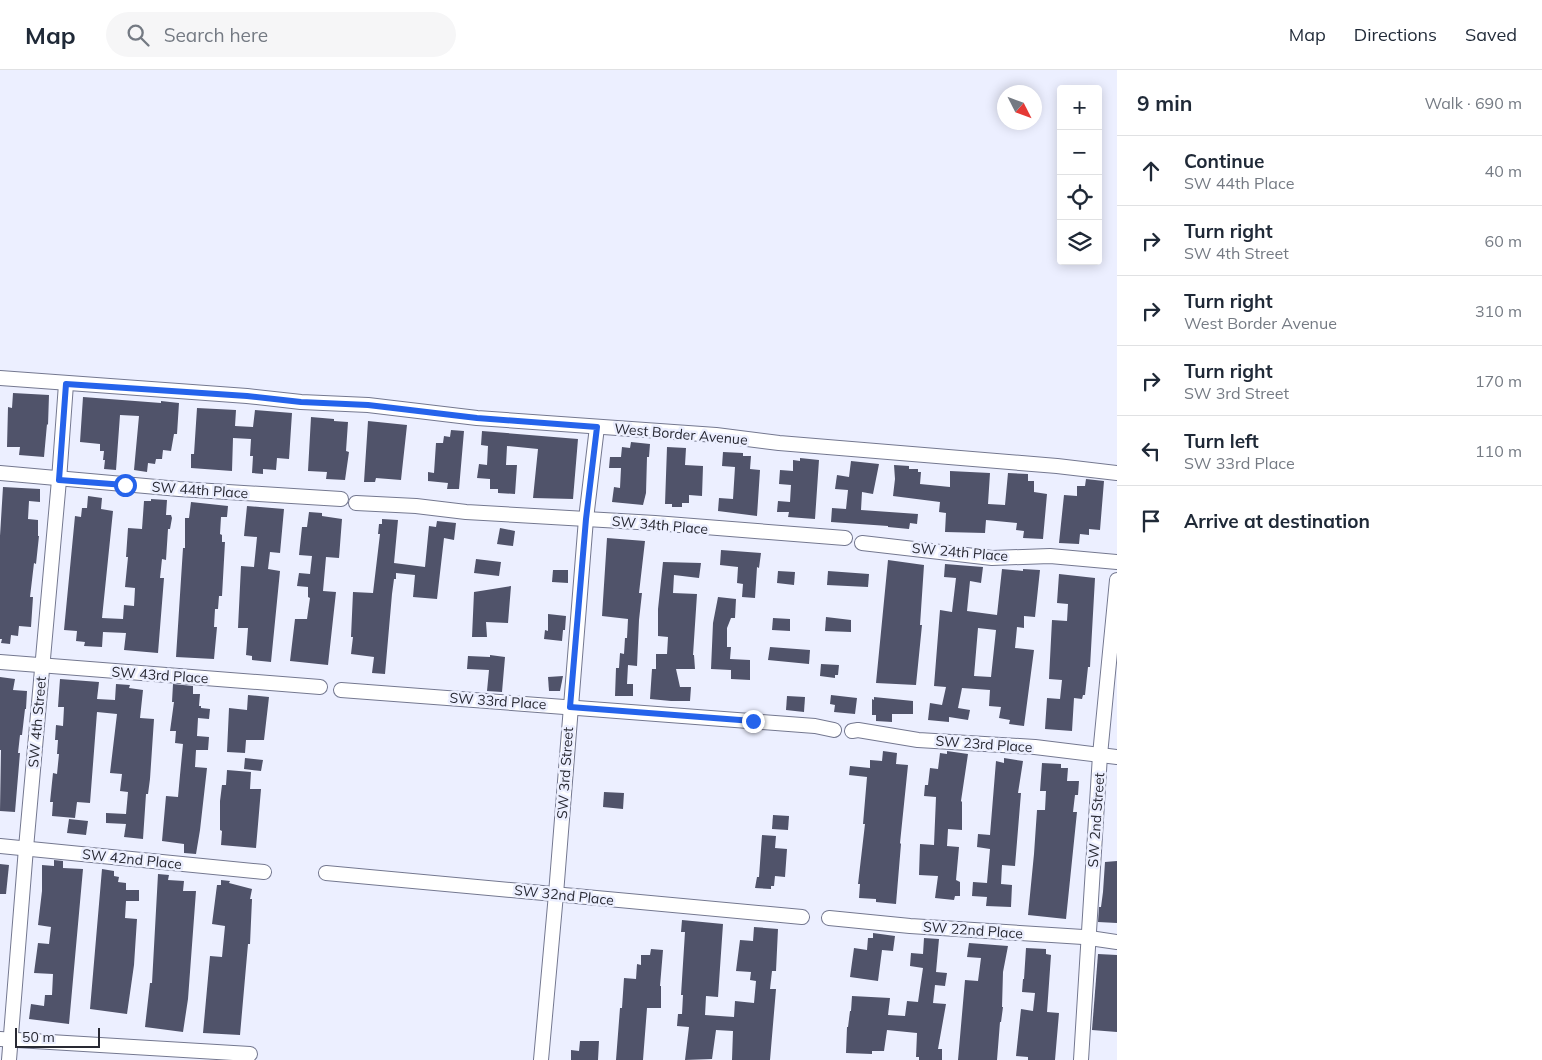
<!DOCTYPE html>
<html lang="en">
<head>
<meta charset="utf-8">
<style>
  body { margin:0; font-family:Mulish,sans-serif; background:#f6f6f7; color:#1f2937 }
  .controls { position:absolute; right:15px; top:15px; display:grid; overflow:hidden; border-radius:5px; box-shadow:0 2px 12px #0003 }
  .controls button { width:45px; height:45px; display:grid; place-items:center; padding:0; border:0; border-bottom:1px solid #e0e1e3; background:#fff; color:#1f2937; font:25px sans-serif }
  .compass { position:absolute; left:997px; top:15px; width:45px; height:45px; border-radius:50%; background:#fff; box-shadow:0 2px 12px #0003; rotate:132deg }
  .scale { position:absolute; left:15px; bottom:12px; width:85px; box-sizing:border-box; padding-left:5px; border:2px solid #282933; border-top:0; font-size:14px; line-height:18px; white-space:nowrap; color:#282933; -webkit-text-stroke:4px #ecefff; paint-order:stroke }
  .stop { position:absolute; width:15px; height:15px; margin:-11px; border:4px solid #2563eb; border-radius:50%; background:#fff }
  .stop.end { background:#2563eb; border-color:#fff; box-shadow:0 1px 5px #0008 }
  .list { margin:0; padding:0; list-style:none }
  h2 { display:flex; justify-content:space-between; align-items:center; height:65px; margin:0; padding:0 20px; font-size:21px }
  h2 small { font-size:16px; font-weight:400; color:#747a83 }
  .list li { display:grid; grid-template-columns:32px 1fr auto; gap:15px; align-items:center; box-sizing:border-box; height:70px; padding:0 20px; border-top:1px solid #e0e1e3 }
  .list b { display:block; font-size:19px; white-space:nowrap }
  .list p { margin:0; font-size:16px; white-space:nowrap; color:#747a83 }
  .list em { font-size:16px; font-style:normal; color:#747a83 }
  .icon { flex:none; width:28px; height:28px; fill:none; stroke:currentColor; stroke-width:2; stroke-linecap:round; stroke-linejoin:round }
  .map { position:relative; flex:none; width:1117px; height:990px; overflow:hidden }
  header { display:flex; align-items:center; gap:30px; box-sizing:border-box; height:70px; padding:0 25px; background:#fff; border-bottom:1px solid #e0e1e3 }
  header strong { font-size:24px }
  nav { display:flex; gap:28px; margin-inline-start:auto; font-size:18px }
  .search { width:350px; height:45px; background:#f6f6f7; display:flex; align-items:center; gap:12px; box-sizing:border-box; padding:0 18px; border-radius:28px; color:#747a83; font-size:19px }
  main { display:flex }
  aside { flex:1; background:#fff }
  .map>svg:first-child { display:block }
</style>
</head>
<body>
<header>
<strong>Map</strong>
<div class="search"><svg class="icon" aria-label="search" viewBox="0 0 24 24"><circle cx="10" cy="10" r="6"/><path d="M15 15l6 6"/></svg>Search here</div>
<nav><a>Map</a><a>Directions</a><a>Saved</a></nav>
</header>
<main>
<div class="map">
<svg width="1117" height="990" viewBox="0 0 1117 990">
  <rect width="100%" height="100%" fill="#ecefff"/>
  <g fill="#50536a" fill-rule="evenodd">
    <polygon points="13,323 49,325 48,355 47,354 44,387 19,385 20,377 7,377 8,337 12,338"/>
    <polygon points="83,327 161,333 161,331 179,333 177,364 174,364 171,381 163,380 162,389 156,389 155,394 148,393 147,402 134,400 139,346 120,345 116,400 104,399 105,390 103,390 104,381 100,381 100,374 80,372"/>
    <polygon points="197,338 236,340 235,356 253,357 255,340 292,343 289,389 277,388 276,400 263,399 263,404 252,403 253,386 250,386 251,369 233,368 232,401 191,398 191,384 194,384"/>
    <polygon points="311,347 334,349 334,351 348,352 346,381 349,382 345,410 326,409 327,402 308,401"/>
    <polygon points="368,351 407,355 401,410 376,408 375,412 364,412"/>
    <polygon points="451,360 464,361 459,419 447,419 448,413 428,411 428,402 434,403 436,373 443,373 444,366 450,367"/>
    <polygon points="482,361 578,369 573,429 533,428 538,379 507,376 506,395 517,395 515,424 498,423 498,419 490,419 490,409 477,408 479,394 487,395 488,376 481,375"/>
    <polygon points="631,372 650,374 649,387 647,387 646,423 643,435 612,432 614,417 620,418 621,398 609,398 610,387 621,387 622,377 630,378"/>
    <polygon points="667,377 686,378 685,395 703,396 702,426 689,425 689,433 682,433 682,437 672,437 672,434 665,434"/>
    <polygon points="723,382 743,383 743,386 751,386 750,399 760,400 757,446 718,441 719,428 733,429 735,397 722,396"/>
    <polygon points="800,388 819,390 815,449 788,447 789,442 777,442 778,431 790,432 791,415 779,414 780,400 793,401 793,390 800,391"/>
    <polygon points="851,391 879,394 873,424 862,422 861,440 918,444 917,454 910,453 909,459 888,457 888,456 831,452 832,438 846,439 848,420 835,419 837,405 849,407"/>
    <polygon points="894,395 909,396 909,399 918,399 918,402 921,402 920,414 950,417 950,401 990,403 988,434 1005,435 1008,403 1028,404 1028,411 1034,411 1034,422 1047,424 1043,469 1023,468 1024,461 1016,460 1017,453 986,450 985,463 945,462 946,443 939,442 940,432 893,426 895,409"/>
    <polygon points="1086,409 1104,411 1100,460 1089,459 1089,465 1080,464 1079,474 1059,473 1064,425 1077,426 1077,416 1085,416"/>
    <polygon points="3,417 40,419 40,432 29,431 28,449 38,450 38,466 39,466 36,494 34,493 30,527 33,527 31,557 19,556 18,566 11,565 10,574 1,573 2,569 0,569 0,466"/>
    <polygon points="88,426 102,428 101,439 113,441 102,548 123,549 124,535 134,536 135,518 125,517 128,487 126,487 128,458 142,459 144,431 151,431 151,429 167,430 166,445 171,445 172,448 170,459 168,459 166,490 162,489 160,508 164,508 158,583 124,580 126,563 103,562 102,577 84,576 85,572 76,571 77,561 64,560 75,446 81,447 82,438 87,438"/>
    <polygon points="191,432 228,436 227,447 221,447 220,464 222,465 222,472 225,472 222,526 219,526 218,539 215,539 214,557 217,557 214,589 176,587 183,478 185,478 185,448 189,448"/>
    <polygon points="247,436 284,439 280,483 270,482 268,499 280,501 271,592 252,590 252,586 246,585 248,558 238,558 241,496 254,497 257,467 244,466"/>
    <polygon points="309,442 322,443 322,446 342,449 339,488 326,487 323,521 336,522 328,595 290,591 295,549 307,549 310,528 308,527 308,517 297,516 299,503 310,504 312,486 299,485 302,457 307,457"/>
    <polygon points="382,449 398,450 394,493 425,497 429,456 436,457 437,451 456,453 454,470 444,468 437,529 413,527 415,505 396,503 396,509 394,509 392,524 385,604 372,603 374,587 351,584 353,567 351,567 353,522 373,523 380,464 378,464 379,454 382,454"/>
    <polygon points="500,458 515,461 513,476 497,474"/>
    <polygon points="607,468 645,471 639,523 642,523 639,550 637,596 628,595 627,614 633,614 633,626 615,626 616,598 619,598 620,583 624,584 625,568 627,568 628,549 602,546"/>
    <polygon points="721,480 761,483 759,498 757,497 755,528 742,527 743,514 737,513 738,497 720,495"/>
    <polygon points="476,489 501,492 499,506 474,503"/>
    <polygon points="888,490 924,495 920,555 922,555 916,615 876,613"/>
    <polygon points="663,492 701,493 699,508 674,505 673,523 697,524 693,585 694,585 695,599 676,599 680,617 691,617 690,631 671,631 650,629 652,599 656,599 656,584 667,584 668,567 658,566 658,539"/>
    <path d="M945 494 983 497 981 513 970 511 967 541 997 545 1002 499 1023 501V499L1040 500 1035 547 1024 546V558L1017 557 1015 578 1034 580 1024 656 1009 654 1010 650 999 648 1001 637 989 636 990 620 962 618 958 638 970 640 968 650 949 647V652L928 650 930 633 942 635 946 617 934 616 940 540 952 542 956 508 944 507ZM978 558 996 560 991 607 974 606Z"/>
    <polygon points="553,500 568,500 568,513 552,512"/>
    <polygon points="778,501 795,502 794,515 777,513"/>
    <polygon points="828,501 869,504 868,517 827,515"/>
    <polygon points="1059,504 1095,508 1090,597 1088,597 1085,625 1083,625 1082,629 1074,628 1072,661 1045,659 1047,628 1060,629 1062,610 1049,609 1052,550 1067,551 1068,534 1057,533"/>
    <polygon points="511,516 508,553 486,552 487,567 472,567 474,522"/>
    <polygon points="718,527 736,529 735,548 731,548 727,558 727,577 731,577 730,589 750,590 750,610 731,609 731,600 711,599 713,553"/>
    <polygon points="548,544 566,546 565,560 563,560 562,571 544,569 545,560 548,561"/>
    <polygon points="826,547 851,550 851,562 825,561"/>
    <polygon points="773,548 790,549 790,561 772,560"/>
    <polygon points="770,577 810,580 809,594 768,590"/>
    <polygon points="490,585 505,587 502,622 487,621 489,600 467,599 468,586 490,587"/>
    <polygon points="821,594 839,595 838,605 835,605 835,608 820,606"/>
    <polygon points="563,606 560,621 549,621 548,607"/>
    <polygon points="0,607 15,609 13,620 27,621 26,639 25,639 22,665 20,665 18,683 20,683 15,742 0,741 1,680 0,680"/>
    <polygon points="60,609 99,612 97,629 115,630 116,614 130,615 129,618 143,620 140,648 154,649 150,709 148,724 146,724 143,769 124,767 126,754 106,753 106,743 126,744 128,722 120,721 122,704 110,703 117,644 97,642 90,733 77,732 75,748 52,746 53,732 50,732 53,703 57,704 59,684 57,684 58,670 55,670 56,655 63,656 64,637 58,637"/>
    <polygon points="173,614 193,616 193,624 200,624 199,636 201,636 201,638 210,639 209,649 198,648 197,666 209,667 208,680 196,680 195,697 207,698 200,760 196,784 184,783 184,774 162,771 166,726 178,727 180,705 183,674 175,673 176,661 170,661 174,632 172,632"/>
    <polygon points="248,625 269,627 264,670 246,670 245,683 227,682 229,638 247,640"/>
    <polygon points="831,625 857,628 855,644 834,642 835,635 830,634"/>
    <polygon points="787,626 805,627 804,642 786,640"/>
    <polygon points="874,627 913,631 913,644 892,644 892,652 876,651 876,645 872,645 872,629 874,630"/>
    <polygon points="883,681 897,683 896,694 908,695 900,773 901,774 896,834 876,832 876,829 859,828 860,814 858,814 865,754 863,754 867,707 849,705 850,696 870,698 870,690 882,691"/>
    <polygon points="947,681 968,684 961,731 962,732 962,760 948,759 947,776 959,777 956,810 960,812 960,826 955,826 954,830 935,828 938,806 919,805 920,774 934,775 936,727 924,726 925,715 928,715 930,698 938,699 940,683 947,684"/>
    <polygon points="245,688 263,690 261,701 244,699"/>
    <polygon points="1004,688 1023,691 1018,723 1021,723 1015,796 1002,795 1001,814 1012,815 1011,837 986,836 987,827 972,826 973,812 987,813 990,779 977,777 978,764 990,765 996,691 1004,693"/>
    <polygon points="1042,693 1061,694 1061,698 1068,698 1067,711 1079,711 1078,725 1075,725 1073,742 1077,742 1066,849 1028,845 1034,784 1037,740 1045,740 1046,721 1040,721"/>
    <polygon points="227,700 251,702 250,719 261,719 256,778 221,775 222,761 220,760 220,731 222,715 226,715"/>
    <polygon points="604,722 624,723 623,739 603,737"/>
    <polygon points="773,745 789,746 788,760 772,759"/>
    <polygon points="69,749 88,751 86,765 67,763"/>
    <polygon points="762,765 776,766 775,778 787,779 785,807 775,806 774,816 771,816 771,819 755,818 757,807 759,807"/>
    <polygon points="54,790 63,791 63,798 83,799 69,954 29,949 31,934 44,936 45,925 52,925 53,904 34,903 38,873 49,874 51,857 38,855 42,821 42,795 54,796"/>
    <polygon points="1117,791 1117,853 1098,852 1099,837 1101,837 1103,822 1105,792"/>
    <polygon points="0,794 9,795 6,824 0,824"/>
    <polygon points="102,799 114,801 114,806 119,807 118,812 126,813 126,820 139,820 139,831 126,831 125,848 137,849 134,895 127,944 90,939"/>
    <polygon points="158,804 169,805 168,810 184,811 183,821 196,821 188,929 183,962 145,957 150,913 152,913"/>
    <polygon points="221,810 230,811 229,813 252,819 250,829 252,829 250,874 248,874 240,965 203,963 210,886 222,887 225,856 212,854 217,815 221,815"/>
    <polygon points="682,850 723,854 718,927 706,926 705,945 734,947 735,931 754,933 756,911 750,910 751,902 736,901 740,870 753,871 754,857 778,859 776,901 772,901 770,919 776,919 770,990 732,990 733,961 716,960 712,989 685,990 689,957 677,956 678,944 682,944 683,925 681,925 685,862 681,862"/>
    <polygon points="873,863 895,866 893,881 882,880 878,911 850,907 854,878 867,880 868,868 873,868"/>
    <polygon points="924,868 939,869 936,902 947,903 945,916 935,915 933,933 946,934 938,979 942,979 942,990 919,990 919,987 916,987 917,963 887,960 884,981 872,981 872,984 846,983 847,957 848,957 850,941 851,941 852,926 890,928 888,945 905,946 907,931 918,932 923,898 910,896 911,883 923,884"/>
    <polygon points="969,873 1008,876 1003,902 1002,937 1003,937 1001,952 1000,952 997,990 958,990 965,910 978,911 981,888 967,887"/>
    <polygon points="1026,878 1046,879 1046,884 1051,885 1047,942 1059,943 1055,990 1028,990 1028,987 1016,986 1021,939 1033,941 1035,923 1022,922 1023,909 1024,909"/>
    <polygon points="651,879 663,880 660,916 661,916 661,938 647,938 643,990 616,990 620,938 622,938 624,908 636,909 637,894 641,895 641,885 650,885"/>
    <polygon points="1098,884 1117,885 1117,962 1092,960"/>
    <polygon points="580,971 599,971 598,990 571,990 571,980 579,981"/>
  </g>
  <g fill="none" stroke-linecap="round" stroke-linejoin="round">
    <g stroke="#747890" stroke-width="16">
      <g id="street">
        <polyline points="0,308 247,326 301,332 368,335 477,348 716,365 779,373 1057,396 1117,403"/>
        <polyline points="0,403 179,419 341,429"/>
        <polyline points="356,433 416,436 466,442 655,453 845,468"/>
        <polyline points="862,473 992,488 1050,486 1117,492"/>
        <polyline points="0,592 320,617"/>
        <polyline points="341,620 815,656 834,660"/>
        <polyline points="852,661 858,660 918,670 1035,677 1117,687"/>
        <polyline points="0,776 264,802"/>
        <polyline points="326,803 802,847"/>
        <polyline points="829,848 910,856 1083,867 1117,872"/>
        <polyline points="0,969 250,984"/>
        <polyline points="9,990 26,778 59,410 66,314"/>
        <polyline points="541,990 556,824 586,449 597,357"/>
        <polyline points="1081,990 1100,685 1117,510"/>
      </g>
    </g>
    <use href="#street" stroke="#fff" stroke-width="14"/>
  </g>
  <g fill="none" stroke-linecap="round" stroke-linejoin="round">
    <polyline stroke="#2563eb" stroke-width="6" points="125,415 59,410 66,314 247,326 301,332 368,335 477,348 597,357 586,449 570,637 753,651"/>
  </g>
  <g text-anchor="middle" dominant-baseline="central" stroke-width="5" stroke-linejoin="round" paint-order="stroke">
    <g font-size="14" fill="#282933" stroke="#ecefff">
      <text transform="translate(681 364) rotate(5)">West Border Avenue</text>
      <text transform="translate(200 420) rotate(4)">SW 44th Place</text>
      <text transform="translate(660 455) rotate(5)">SW 34th Place</text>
      <text transform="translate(960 482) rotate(5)">SW 24th Place</text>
      <text transform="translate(160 605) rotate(4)">SW 43rd Place</text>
      <text transform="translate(498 631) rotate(4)">SW 33rd Place</text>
      <text transform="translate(37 652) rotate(-85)">SW 4th Street</text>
      <text transform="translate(984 674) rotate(4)">SW 23rd Place</text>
      <text transform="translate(565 703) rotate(-86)">SW 3rd Street</text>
      <text transform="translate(1096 750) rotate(-86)">SW 2nd Street</text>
      <text transform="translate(132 789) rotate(6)">SW 42nd Place</text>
      <text transform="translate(564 825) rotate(6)">SW 32nd Place</text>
      <text transform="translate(973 860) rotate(4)">SW 22nd Place</text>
    </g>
  </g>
</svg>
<div class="controls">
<button>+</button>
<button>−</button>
<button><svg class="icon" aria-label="locate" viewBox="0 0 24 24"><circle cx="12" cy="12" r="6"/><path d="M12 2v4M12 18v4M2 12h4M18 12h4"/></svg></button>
<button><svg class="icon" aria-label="layers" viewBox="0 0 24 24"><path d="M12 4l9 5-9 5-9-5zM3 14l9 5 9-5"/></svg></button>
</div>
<svg class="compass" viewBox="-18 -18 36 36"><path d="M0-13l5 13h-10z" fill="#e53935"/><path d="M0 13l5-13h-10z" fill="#747a83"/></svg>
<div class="scale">50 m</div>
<div class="stop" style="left:125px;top:415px"></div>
<div class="stop end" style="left:753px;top:651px"></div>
</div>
<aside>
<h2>9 min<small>Walk · 690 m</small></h2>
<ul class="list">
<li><svg class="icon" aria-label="ahead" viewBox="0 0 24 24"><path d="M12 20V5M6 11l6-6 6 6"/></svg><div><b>Continue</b><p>SW 44th Place</p></div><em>40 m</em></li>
<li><svg class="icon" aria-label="right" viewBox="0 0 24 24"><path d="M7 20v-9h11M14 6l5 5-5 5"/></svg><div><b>Turn right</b><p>SW 4th Street</p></div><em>60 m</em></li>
<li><svg class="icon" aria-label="right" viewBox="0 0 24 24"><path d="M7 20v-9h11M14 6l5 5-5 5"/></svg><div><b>Turn right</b><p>West Border Avenue</p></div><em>310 m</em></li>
<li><svg class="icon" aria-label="right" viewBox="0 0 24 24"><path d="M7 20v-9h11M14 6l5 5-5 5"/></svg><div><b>Turn right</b><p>SW 3rd Street</p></div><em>170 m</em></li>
<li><svg class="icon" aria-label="left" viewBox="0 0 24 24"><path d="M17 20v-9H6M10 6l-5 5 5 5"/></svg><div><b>Turn left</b><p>SW 33rd Place</p></div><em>110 m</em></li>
<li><svg class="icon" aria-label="arrive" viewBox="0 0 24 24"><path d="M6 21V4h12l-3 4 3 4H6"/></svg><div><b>Arrive at destination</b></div></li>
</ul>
</aside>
</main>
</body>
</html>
